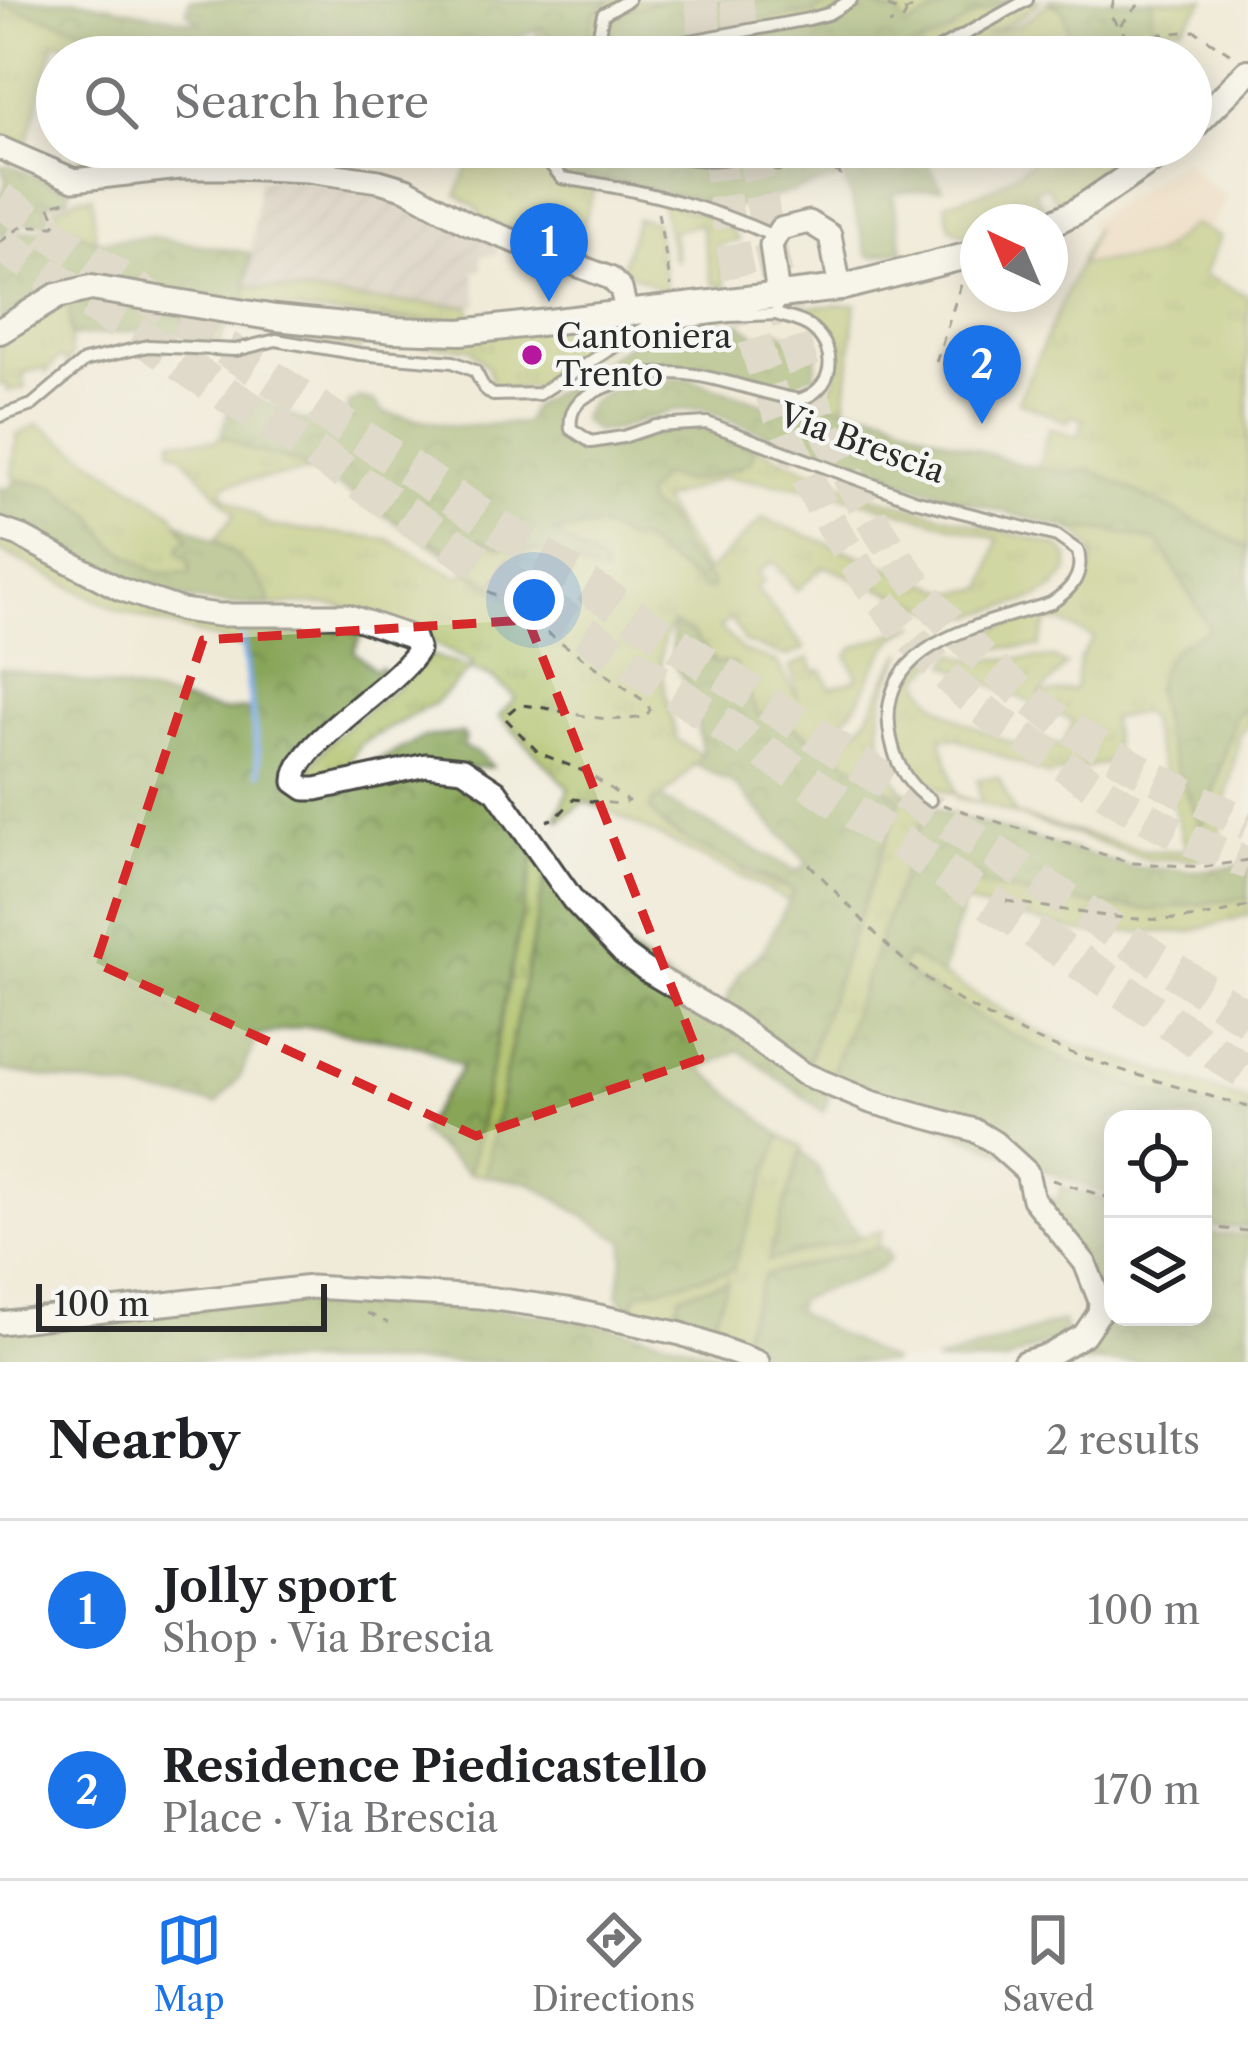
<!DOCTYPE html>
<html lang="en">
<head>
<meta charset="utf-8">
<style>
  body { margin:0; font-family:"Libre Caslon Text",serif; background:#f6f6f6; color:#202124 }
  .controls { position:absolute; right:36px; bottom:36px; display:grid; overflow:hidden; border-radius:24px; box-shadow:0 6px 30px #0003 }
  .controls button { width:108px; height:108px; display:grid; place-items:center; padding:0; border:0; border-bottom:3px solid #e0e0e0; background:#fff; color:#202124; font:60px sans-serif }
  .compass { position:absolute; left:960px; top:204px; width:108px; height:108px; border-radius:50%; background:#fff; box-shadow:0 6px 30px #0003; rotate:316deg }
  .scale { position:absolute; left:36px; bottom:30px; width:291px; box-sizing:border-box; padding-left:12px; border:6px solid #2b2b2b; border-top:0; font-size:33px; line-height:42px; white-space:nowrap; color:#2b2b2b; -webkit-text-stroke:9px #f6f6f2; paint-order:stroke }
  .you { position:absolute; left:534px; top:600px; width:42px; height:42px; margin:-30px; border:9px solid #fff; border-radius:50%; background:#1a73e8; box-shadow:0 0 0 18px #1a73e833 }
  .badge { display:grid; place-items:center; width:78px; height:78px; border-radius:50%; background:#1a73e8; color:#fff; font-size:39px; font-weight:700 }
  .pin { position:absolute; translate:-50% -99px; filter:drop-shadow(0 3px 6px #0008) }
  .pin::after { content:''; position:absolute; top:63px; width:42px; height:36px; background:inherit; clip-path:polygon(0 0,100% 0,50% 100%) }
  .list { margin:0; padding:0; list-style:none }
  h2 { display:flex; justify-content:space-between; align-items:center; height:156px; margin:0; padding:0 48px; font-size:51px }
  h2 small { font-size:39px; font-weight:400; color:#757577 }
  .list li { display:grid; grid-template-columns:78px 1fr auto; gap:36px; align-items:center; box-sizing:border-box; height:180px; padding:0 48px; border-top:3px solid #e0e0e0 }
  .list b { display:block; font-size:45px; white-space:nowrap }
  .list p { margin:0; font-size:39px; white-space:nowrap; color:#757577 }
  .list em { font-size:39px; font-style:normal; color:#757577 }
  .icon { flex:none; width:66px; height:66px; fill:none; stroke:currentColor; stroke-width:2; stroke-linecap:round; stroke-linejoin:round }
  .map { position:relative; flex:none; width:1248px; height:1362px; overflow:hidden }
  .search { position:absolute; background:#fff; box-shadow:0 6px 30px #0003; left:36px; right:36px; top:36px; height:132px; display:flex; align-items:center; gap:30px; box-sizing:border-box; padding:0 42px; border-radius:66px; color:#757577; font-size:45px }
  .sheet { height:516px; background:#fff }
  nav { display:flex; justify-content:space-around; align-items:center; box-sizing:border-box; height:168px; border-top:3px solid #e0e0e0; background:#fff; font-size:33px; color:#757577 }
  nav a { display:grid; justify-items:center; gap:6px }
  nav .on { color:#1a73e8 }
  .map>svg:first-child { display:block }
</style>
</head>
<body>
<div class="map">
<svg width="1248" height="1362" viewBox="0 0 1248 1362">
  <defs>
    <pattern id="industrial-furrows" width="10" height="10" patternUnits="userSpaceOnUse" patternTransform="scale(3)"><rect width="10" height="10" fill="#ccc2b9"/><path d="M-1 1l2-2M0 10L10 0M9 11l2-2" fill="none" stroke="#afa79f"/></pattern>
    <pattern id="grass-tufts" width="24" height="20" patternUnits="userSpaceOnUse" patternTransform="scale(3)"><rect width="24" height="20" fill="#abbe62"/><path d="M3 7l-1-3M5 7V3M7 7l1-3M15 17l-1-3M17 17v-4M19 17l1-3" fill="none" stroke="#8b9b51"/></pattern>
    <pattern id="forest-crowns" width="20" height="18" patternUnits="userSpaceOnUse" patternTransform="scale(3)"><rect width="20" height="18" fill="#88a558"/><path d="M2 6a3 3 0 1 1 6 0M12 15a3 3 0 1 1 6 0" fill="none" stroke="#6f8749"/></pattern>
  </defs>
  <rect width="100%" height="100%" fill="#f6f6f2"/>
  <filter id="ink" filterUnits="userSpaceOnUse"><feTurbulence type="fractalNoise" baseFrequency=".00833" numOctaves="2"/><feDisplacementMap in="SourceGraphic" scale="24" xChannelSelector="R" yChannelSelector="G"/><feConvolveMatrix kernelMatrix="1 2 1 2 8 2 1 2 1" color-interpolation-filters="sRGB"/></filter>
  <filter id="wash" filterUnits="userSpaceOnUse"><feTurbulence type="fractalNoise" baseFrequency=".004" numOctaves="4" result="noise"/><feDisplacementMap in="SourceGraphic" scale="48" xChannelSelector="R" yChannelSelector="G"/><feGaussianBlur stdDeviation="2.7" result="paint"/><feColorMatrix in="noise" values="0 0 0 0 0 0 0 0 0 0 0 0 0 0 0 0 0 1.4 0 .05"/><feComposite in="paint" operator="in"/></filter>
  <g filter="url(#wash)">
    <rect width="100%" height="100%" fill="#f0ebd9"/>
    <polygon fill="#eed6bb" points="1184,160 1212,188 1227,197 1209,230 1193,224 1154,256 1079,264 1097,230 1086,224"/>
    <polygon fill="url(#industrial-furrows)" points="259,179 312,180 393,192 495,241 498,254 481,256 482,270 474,271 478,305 443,307 247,286"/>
    <g fill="url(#grass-tufts)" stroke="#6b7446" stroke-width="3" fill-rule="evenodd">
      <polygon points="252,0 1041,0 1020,18 985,35 1021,24 1048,3 1063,10 1072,41 1153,29 1152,0 1205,0 1183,26 1154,29 1155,38 1140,57 1108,57 1129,42 1045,57 527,57 540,27 493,47"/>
      <polygon points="3,5 160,52 274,53 273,57 103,57 103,53 55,42 25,152 0,138"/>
      <polygon points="83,147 149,147 154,161 77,170"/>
      <polygon points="476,147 905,147 887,164 733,208 643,187 595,187 575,251 478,218 480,210 457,195"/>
      <polygon points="1044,147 1144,147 1060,205 1046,185 1035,191 1046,214 1031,222 978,222 978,244 949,226 946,203 992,189 1044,154"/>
      <polygon points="92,196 96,241 62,224 56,228 59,220 54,208 69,204 77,197"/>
      <path d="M661 201C686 210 726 217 739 241L718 245 726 288 712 283 700 224 673 231 677 260 673 257Z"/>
      <polygon points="637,218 655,222 667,292 621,269"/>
      <polygon points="1193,224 1220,237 1204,275 1248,296 1248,547 1091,470 1067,472 1038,467 1049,428 1078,437 1084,420 1071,415 1068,422 1018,401 1095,228 1081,264 1154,256"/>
      <polygon points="247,286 364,300 470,306 471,322 315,313 245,302"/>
      <polygon points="69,301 71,358 67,363 60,357 46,373 44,368 24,373 25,388 8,391 8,385 0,385 0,342"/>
      <path d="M856 304 845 409 820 402C841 380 848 352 824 328 814 319 808 320 803 307Z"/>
      <polygon points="185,317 225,325 237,320 644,320 540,387 493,389 488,367 469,348 362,342 360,350 226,325 220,342 181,334"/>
      <polygon points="38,424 172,513 189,540 191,574 154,572 113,545 93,516 55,487 16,480 12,475 17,435"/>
      <path d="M222 435C252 449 284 457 314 471L227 484 221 489 226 497 271 526 387 539 459 577 466 571 539 620 541 616 403 527 453 553 479 538 501 548 508 545 525 552 553 553 589 568 593 563C582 548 564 546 553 531 571 534 585 523 603 528 617 531 625 541 641 541L705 588 712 582 684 551 668 519 647 505 645 495 662 475 694 480 720 470 738 469 753 451 749 444 874 497 1059 546 1068 557V572L1054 589 1034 599 973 616 937 611 824 566 797 590 772 561 757 573 764 581 756 588 805 649 786 657 744 642 731 618 720 628 743 651 777 662 798 699 790 667 809 658 815 672 822 670 831 688 858 678 847 656 853 648 918 624C863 649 876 701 835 725L841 741C878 723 877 679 904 652 867 712 873 765 924 814L831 1076 807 1064 901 798 793 726 758 714 692 633 673 624C647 652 670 706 677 740L703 756 662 798 655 800 663 826 679 837 735 861 745 873 794 891 789 901 601 807 584 802 560 820 557 817 569 788 499 716 516 698 491 677 471 669 435 703 360 744 346 768 335 775 313 779 307 774C332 723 395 698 431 655L470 669 473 663C430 643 391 617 343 607 319 601 292 605 267 606L232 552 215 540 235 514 183 456 171 449 172 439 215 441ZM723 477 822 490 998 539 985 588 953 593 763 518 707 572 661 501Z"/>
      <path d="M1068 529 1110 531 1159 542 1211 630 1185 642 1154 689 1200 826 1209 814 1235 715 1248 708V724L1240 735 1215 854 1199 859 1150 860 923 784C885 741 893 666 952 646L921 678C926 715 1000 737 1031 751L1038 737 1062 747 1073 721 947 665 954 653 968 659 1054 658 1066 665 1039 695 1075 689 1080 658 1094 638 1060 622 1047 621 1039 647 991 648 984 642C997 609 1084 631 1092 565 1094 547 1083 536 1068 529ZM1141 712 1147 718 1187 851H1146L1016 815 998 777 977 779 981 803 957 798 941 738H956L1050 776 1115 761 1111 719Z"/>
      <polygon points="0,535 241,628 243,647 119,611 0,551"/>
      <polygon points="535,852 547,869 485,1176 470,1174"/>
      <polygon points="970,881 1044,899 1152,910 1248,898 1248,915 1190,932 1079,932 961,902"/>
      <path d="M908 955 1044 1034 1248 1101V1115C1118 1092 1007 1040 899 968Z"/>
      <polygon points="781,1136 802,1148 769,1260 882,1231 878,1247 764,1275 739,1343 629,1309 638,1293 732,1270"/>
    </g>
    <g fill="url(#forest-crowns)" stroke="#5a6842" stroke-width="3">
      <polygon points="0,0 77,0 200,23 187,12 189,0 611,0 594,13 590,31 598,45 616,57 531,57 558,46 541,27 473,57 316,57 315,44 287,49 268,57 161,57 160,52 0,4"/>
      <polygon points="665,0 844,0 813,12 735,24 634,48 613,43 604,30 607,14"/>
      <polygon points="860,0 887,12 897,12 905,27 962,0 1014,0 975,14 950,32 894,57 634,57 826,18"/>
      <polygon points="1049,0 1152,0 1154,29 1071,41 1063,10"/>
      <polygon points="581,147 725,166 748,156 753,147 940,147 938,156 926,161 942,188 893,193 903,250 872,257 867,254 843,172 849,170 847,166 830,172 838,179 733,208 612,181 564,174 555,168 557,157"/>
      <polygon points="11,165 56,185 70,187 69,199 46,204 51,223 26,222 0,237 0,197 7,181 0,166"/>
      <path d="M61 224 96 241 153 237 250 253 245 302 85 278 51 286 0 322V246C27 220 39 238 61 224Z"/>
      <polygon points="92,299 185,317 181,334 146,330 71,337 69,301"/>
      <path d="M739 322 757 337 776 330 792 338 797 335 817 354 814 380 797 391 781 390C710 370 664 349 593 385 576 393 558 403 556 423 576 474 637 435 674 429 700 425 725 435 749 444L753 451 751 461C741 467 693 483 682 481 675 479 669 476 662 475L645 495 647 505 668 519 684 551 712 583V589H705L641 541H629L601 527 554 532 603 567 605 574C589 573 573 562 558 555 543 549 525 550 508 545L502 548 480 539 477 553 465 557 403 527 314 471 287 459 252 451 222 435 228 411C268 386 271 411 306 421 319 425 332 422 345 422L349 403 360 398 373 401 385 413 456 426 525 423 532 407 646 333Z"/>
      <path d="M686 378 781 409 808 408 820 402 887 414 927 433 1019 464 1067 472 1091 470 1248 547V707L1235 715 1204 823 1200 826C1185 786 1140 701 1164 662 1174 644 1194 638 1210 629L1159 542 1110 531 1068 529 974 504 829 458 701 409 674 410 612 431H596L581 420C590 384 655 379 686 378Z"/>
      <path d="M16 480 55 487 93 516 113 545 155 572 190 573 189 562 178 552 181 543 189 540 178 521C215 540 252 560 270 599L267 606C159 607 94 569 0 522V487L7 490Z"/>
      <path d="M519 558C534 558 542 566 552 577V585L539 593 511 575V564Z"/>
      <path d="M260 622 366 624 354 651 375 671 380 667 386 672C361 695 283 750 286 784L408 774 475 779 535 852 469 1174 419 1132 462 1067 422 1046 306 1026 258 1036 240 1077 217 1104 0 1070V668L146 693 221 711 251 709 241 628Z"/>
      <path d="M672 624 692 633 714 662 735 664 758 714C781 713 875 781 901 798L807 1064 722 1009 739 973 764 949 794 891C759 871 666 842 649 807L655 800 662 799 796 871 808 864 735 785 695 764 703 755 690 690 673 662Z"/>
      <polygon points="462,733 466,738 463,747 480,754 492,767 353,773 424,737"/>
      <path d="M898 787 943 812 1131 867 1196 871 1248 865V898L1152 910 1044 899 970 881 942 976 908 955 899 968C1008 1041 1118 1092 1248 1115V1228H1218L1203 1224V1119H1113V1196C1016 1164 925 1115 831 1076L924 814Z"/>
      <polygon points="547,869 584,920 831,1090 824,1112 739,1050 702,1069 781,1136 732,1270 638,1293 629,1309 618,1295 625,1242 530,1183 485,1176"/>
      <polygon points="801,1151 819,1169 828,1195 861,1237 768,1261"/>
      <polygon points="1061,1186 1113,1202 1113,1317 1203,1317 1203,1231 1217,1235 1248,1234 1248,1362 1046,1362 1103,1319 1038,1196 1058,1200"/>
      <path d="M878 1247 886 1249 890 1259C868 1283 827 1285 798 1301L796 1312 893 1362H790L739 1343 764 1275Z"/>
      <polygon points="728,1281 710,1329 676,1307 681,1294"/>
      <path d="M300 1294C451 1302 599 1313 743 1362H0V1330Z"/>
      <polygon points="1063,1321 1067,1335 1004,1362 934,1362"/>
    </g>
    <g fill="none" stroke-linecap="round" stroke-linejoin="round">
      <polyline stroke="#7faee9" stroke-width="6" points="241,628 260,773"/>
    </g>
  </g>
  <g filter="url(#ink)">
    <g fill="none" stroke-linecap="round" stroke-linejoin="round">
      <g stroke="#c9c5b6" stroke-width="33" stroke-dasharray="33 16" stroke-linecap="butt">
        <polyline points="701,0 708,57"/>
        <polyline points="737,0 744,57"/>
        <path d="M718 147C740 358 810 549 968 696 994 721 1028 739 1057 760 1111 798 1184 843 1248 863"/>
        <path d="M754 147C778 343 843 529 992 667 1066 736 1158 780 1248 824"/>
      </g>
      <g stroke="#c9c5b6" stroke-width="36" stroke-dasharray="36 18" stroke-linecap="butt">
        <polyline points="0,200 1248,1019"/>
        <polyline points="0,243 1248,1074"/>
      </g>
      <g stroke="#494845" stroke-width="16">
        <g id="service">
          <polyline points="628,0 603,14 599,33 616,49 631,52 809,19 828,14 851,0"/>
          <polyline points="924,57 1027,0"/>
          <path d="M568 147 555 154 551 165 562 178C636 189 707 205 775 237"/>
          <path d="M622 147C656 152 725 173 750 147"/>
          <path d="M776 314C788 318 804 321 813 329 840 353 833 390 799 400 723 386 678 354 601 389 582 397 568 406 571 429L591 442 623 437 656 426 707 423 914 500 1057 536 1078 551C1084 576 1071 590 1051 603 986 625 870 641 891 739 896 764 908 786 930 800"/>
          <polyline points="0,416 32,405 84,361 148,346 236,350 276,340 360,354 453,362 475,371 484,388 493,395 539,394 645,327 729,316 776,314 777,307"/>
        </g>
      </g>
      <g stroke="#494845" stroke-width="27">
        <g id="minor">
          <polyline points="0,148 74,180 180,168 236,168 308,171 379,181 406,189 467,223 610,278 621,289 627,314"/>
          <polyline points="778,296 771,245 780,229 809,222 830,235 840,288"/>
          <path d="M0 529 20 536 120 589 182 610 218 615H346L414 638 418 650C396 687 292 745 295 782L305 789H316L426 765 463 769 496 791 573 900 623 953 649 972 725 1017 802 1073 871 1102 974 1130 994 1142 1027 1172 1033 1199 1085 1263 1100 1301 1099 1313 1084 1335 1049 1355 1024 1362"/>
          <polyline points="0,1323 311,1287 480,1297 567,1309 681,1334 758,1362"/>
        </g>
      </g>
      <g stroke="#494845" stroke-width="30">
        <g id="tertiary">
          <polyline points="1191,129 1248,72"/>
          <polyline points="1050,224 1077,211 1171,147"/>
          <polyline points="0,331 57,296 91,288 276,318 394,330 461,332 840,288 978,253"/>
        </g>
      </g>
      <g stroke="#494845" stroke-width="3" stroke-dasharray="9 9" stroke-linecap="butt">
        <polyline points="871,0 906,14 903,19 889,24"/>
        <polyline points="1114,0 1110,15 1126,36"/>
        <polyline points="904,12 930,0"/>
        <polyline points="1120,25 1143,0"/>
        <polyline points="1032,57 1127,37 1195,31 1231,54"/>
        <polyline points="759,157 776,171 802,169 814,160 829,174 839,171 841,179"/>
        <polyline points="658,213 671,286"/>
        <polyline points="0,242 22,226 54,226 57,222 49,205 70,200"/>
        <polyline points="936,362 963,278"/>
        <path d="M488 591 647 703 650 710 646 716C601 727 562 707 518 705L504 717 539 753 588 773 628 801 619 804 574 799 557 817 547 821"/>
        <polyline points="943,805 1131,863 1206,867 1248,860"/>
        <path d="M809 864C841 896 872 933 907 963 999 1042 1135 1074 1248 1107"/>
        <path d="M1006 901C1093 913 1161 933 1248 906"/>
        <polyline points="1052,1180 1113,1199"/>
        <polyline points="1203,1227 1248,1231"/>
        <polyline points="367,1313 388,1323"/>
      </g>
      <use href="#service" stroke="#fff" stroke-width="10"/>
      <use href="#minor" stroke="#fff" stroke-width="21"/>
      <use href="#tertiary" stroke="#fff" stroke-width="24"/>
    </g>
  </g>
  <path d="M0 0H1248V1362H0ZM528 620 700 1059 476 1136 96 963 203 640Z" fill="#f0ebd9" fill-opacity=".55" fill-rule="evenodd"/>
  <path fill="none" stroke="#d62828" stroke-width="9" stroke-dasharray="24 15" stroke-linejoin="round" d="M528 620 700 1059 476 1136 96 963 203 640Z"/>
  <circle fill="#b5179e" stroke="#f6f6f2" stroke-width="4.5" cx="532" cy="355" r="12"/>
  <g text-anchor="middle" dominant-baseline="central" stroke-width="9" stroke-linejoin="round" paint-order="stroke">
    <g font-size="33" fill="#2b2b2b" stroke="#f6f6f2" text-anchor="start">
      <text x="556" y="336">Cantoniera<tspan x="556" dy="38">Trento</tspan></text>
    </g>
    <g font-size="33" fill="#2b2b2b" stroke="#f6f6f2">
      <text transform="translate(862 443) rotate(20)">Via Brescia</text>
    </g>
  </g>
</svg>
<div class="controls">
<button><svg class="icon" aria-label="locate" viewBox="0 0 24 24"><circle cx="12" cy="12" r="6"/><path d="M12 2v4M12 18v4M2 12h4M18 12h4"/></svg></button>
<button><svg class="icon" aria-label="layers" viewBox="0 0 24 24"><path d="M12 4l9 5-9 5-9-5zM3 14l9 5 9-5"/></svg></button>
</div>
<svg class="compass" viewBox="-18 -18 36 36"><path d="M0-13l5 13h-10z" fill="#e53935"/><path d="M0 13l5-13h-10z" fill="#757577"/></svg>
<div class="scale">100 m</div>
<div class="you"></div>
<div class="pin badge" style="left:549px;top:302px">1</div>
<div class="pin badge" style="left:982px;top:424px">2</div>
<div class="search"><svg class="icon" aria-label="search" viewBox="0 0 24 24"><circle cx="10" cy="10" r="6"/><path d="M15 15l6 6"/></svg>Search here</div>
</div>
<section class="sheet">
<h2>Nearby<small>2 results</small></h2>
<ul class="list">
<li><span class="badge">1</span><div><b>Jolly sport</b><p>Shop · Via Brescia</p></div><em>100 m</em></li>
<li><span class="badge">2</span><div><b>Residence Piedicastello</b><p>Place · Via Brescia</p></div><em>170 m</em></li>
</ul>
</section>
<nav>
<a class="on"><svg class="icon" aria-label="map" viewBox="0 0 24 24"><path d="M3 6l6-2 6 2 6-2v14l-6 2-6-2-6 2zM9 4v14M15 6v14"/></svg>Map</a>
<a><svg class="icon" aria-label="directions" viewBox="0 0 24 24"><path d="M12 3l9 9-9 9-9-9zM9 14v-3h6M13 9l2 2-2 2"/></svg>Directions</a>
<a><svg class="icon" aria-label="saved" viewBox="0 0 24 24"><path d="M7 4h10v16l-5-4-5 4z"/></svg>Saved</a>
</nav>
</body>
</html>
